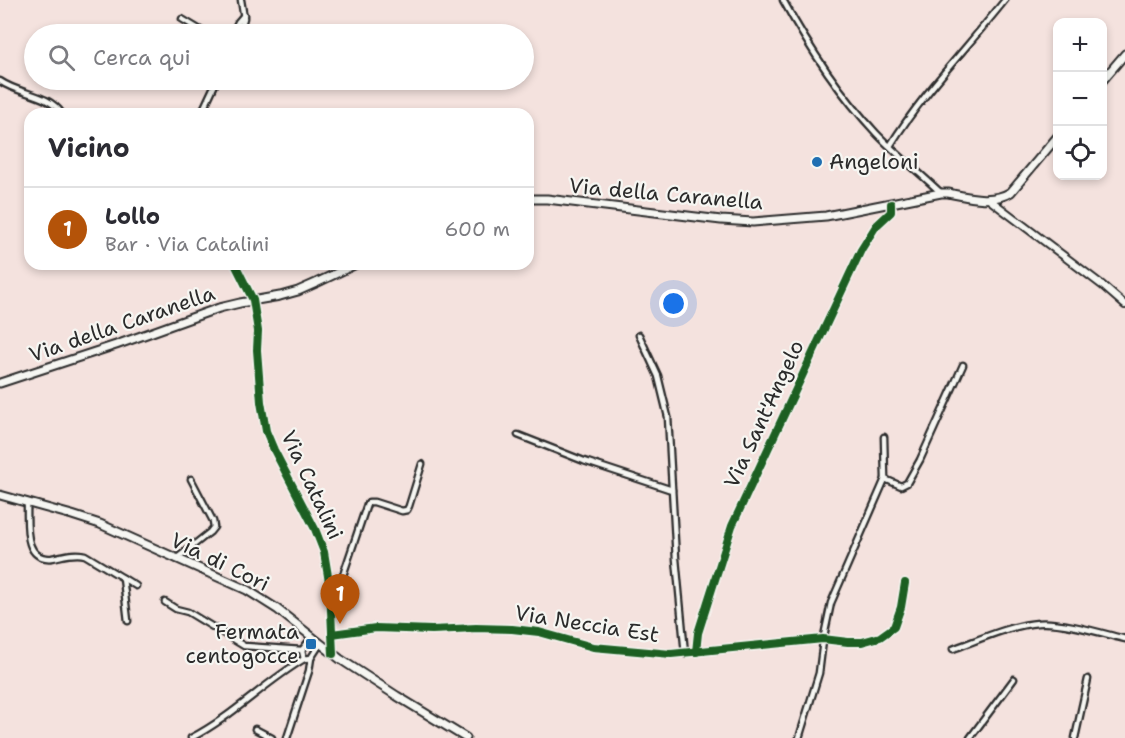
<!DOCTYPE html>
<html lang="it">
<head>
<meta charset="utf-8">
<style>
  body { margin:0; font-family:"Shantell Sans",sans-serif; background:#f2f2f3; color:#2b2b33 }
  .controls { position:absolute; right:18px; top:18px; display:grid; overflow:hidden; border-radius:12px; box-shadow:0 3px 9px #0003 }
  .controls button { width:54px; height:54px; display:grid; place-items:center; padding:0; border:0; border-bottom:2px solid #e1e1e2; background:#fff; color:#2b2b33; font:30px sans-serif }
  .you { position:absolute; left:674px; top:304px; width:21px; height:21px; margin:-15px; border:4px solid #fff; border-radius:50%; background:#1a73e8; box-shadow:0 0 0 9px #1a73e833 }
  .badge { display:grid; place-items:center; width:39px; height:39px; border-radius:50%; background:#b45309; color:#fff; font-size:20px; font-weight:700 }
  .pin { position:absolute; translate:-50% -50px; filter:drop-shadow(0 2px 3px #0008) }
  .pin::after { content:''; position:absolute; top:32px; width:21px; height:18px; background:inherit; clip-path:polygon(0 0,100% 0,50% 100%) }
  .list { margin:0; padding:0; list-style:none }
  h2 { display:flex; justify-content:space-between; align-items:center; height:78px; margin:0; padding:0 24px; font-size:26px }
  h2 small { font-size:20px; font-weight:400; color:#7c7c81 }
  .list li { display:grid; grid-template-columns:39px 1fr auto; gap:18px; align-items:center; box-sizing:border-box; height:84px; padding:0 24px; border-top:2px solid #e1e1e2 }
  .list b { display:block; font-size:22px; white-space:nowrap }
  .list p { margin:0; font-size:20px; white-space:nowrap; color:#7c7c81 }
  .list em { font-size:20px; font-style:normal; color:#7c7c81 }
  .icon { flex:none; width:33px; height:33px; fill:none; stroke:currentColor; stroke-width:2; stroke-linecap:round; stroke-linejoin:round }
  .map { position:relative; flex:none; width:1125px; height:738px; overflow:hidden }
  .search { position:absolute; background:#fff; box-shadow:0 3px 9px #0003; left:24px; top:24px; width:510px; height:66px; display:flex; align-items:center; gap:15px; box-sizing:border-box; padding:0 21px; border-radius:33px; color:#7c7c81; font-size:22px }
  .panel { position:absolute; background:#fff; box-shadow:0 3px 9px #0003; left:24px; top:108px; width:510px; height:162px; border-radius:18px }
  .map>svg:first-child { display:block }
</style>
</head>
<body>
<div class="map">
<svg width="1125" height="738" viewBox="0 0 1125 738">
  <rect width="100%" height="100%" fill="#f4e2de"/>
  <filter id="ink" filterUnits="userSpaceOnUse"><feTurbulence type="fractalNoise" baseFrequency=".0167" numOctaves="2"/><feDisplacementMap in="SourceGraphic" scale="12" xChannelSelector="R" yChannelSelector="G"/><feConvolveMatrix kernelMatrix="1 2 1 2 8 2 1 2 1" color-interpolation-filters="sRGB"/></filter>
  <g filter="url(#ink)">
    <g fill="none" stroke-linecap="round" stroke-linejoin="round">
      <g stroke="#2b2b2b" stroke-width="9">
        <g id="minor">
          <path d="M783 0C809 48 839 93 876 133 896 154 920 173 941 193"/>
          <polyline points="182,19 207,34"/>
          <polyline points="232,34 238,22 244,15"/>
          <polyline points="239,34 244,18 241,0"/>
          <path d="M0 81C20 95 48 93 62 114"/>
          <polyline points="201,114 217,80"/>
          <path d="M890 146C922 94 967 48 1005 0"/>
          <polyline points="235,264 253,300 258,331 257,350 261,402 266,431 274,450 315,529 324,552 330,588 333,654"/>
          <polyline points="639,335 658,376 668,417 676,559 685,654"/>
          <polyline points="518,435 584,461 672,490"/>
          <polyline points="885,479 901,486 907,483 920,460 963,365"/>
          <path d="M27 502C28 522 22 561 52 558 63 556 74 552 85 555L123 578 128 621"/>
          <polyline points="176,559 210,532 214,527 213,521 191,479"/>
          <polyline points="123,578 136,586"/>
          <polyline points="165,602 176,609 188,612 244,646 302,650"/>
          <polyline points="332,608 367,504 369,502 374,502 402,511 407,510 409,506 422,464"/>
          <polyline points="332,634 376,628 432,630 476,628 512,629 539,632 593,647 671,654 823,639 848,642 862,642 880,637 894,627 901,607 905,583"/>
          <polyline points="312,637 302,650 304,659 311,658 320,644"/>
          <path d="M953 649C978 640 1011 625 1038 623 1062 621 1101 633 1125 639"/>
          <polyline points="696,652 698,633 732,526 861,250 876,226 891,212 891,204"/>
          <polyline points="255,729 272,738"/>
          <path d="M191 738C232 717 264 683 304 659"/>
          <polyline points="287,738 309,671 311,658"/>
          <polyline points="799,738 819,673 823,641 831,603 885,479 884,437"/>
          <polyline points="970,738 1014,679"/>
          <polyline points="1075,738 1088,679"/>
        </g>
      </g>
      <g stroke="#2b2b2b" stroke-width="10">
        <polyline id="tertiary" points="990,200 1102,285 1125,305"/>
      </g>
      <g stroke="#2b2b2b" stroke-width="11">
        <g id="secondary">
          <polyline points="1102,81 1125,54"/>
          <path d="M528 199H547L721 220 753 222 826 216 941 193H948C968 197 992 204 1011 192L1058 136"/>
          <polyline points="0,383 116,345 219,308 240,303 280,296 298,291 316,283 356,264"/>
          <polyline points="0,495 72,515 100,524 247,590 277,609 340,659 397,696 466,738"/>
        </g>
      </g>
      <use href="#minor" stroke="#f6f6f2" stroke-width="4.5"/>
      <use href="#tertiary" stroke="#f6f6f2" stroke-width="6"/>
      <use href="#secondary" stroke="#f6f6f2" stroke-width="7"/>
      <g stroke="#f6f6f2" stroke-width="11">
        <g id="cycleway">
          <polyline points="235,264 253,300 258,331 257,350 261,402 266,431 274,450 315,529 324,552 330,588 333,654"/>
          <polyline points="332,634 376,628 432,630 476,628 512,629 539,632 593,647 671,654 823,639 848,642 862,642 880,637 894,627 901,607 905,583"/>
          <polyline points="696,652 698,633 732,526 861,250 876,226 891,212 891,204"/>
        </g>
      </g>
      <use href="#cycleway" stroke="#1b5e20" stroke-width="8"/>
    </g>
  </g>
  <g fill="#1f6fb2" stroke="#f6f6f2" stroke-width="2">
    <circle cx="817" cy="162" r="6"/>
    <rect x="305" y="638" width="12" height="12" rx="3"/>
  </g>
  <g text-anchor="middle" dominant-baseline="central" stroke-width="4.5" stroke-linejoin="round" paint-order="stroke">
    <g font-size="21" fill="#2b2b2b" stroke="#f6f6f2" text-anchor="start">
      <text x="829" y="162">Angeloni</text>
      <text x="299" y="632" text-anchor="end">Fermata<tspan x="299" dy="24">centogocce</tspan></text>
    </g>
    <g font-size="21" fill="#2b2b2b" stroke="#f6f6f2">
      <text transform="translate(666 194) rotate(5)">Via della Caranella</text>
      <text transform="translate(122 324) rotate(-19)">Via della Caranella</text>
      <text transform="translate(764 414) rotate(-65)">Via Sant'Angelo</text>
      <text transform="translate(312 485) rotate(65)">Via Catalini</text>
      <text transform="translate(220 562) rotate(26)">Via di Cori</text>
      <text transform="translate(587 624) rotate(9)">Via Neccia Est</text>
    </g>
  </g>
</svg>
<div class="controls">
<button>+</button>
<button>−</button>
<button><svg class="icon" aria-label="locate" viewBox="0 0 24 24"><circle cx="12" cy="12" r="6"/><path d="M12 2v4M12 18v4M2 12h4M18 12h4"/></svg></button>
</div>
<div class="you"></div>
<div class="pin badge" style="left:340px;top:624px">1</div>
<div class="search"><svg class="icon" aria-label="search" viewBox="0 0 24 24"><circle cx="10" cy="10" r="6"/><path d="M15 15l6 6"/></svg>Cerca qui</div>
<section class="panel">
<h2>Vicino<small></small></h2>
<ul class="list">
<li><span class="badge">1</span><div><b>Lollo</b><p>Bar · Via Catalini</p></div><em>600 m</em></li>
</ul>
</section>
</div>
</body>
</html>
